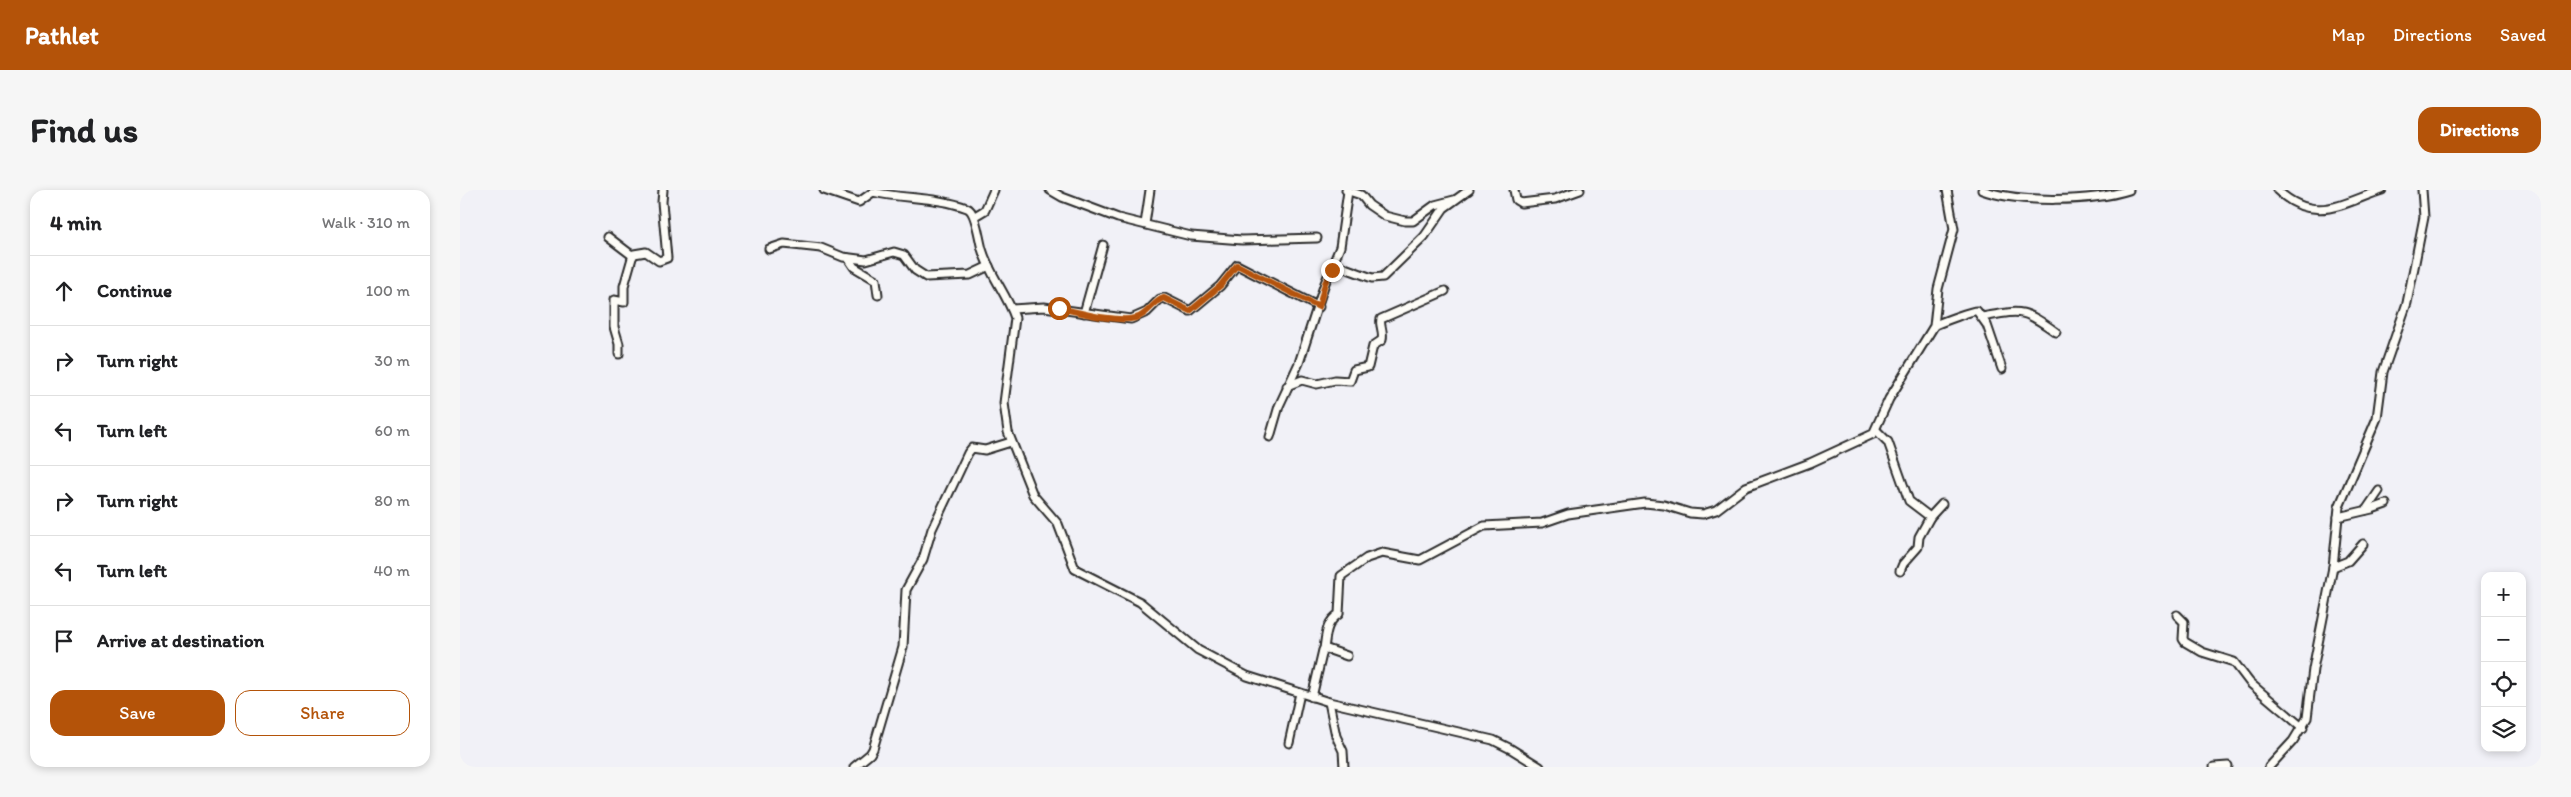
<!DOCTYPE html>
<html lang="en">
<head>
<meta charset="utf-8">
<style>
  body { margin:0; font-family:Itim,sans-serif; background:#f6f6f6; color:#202124 }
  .controls { position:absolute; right:15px; bottom:15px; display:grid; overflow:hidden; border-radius:10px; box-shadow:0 2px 8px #0003 }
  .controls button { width:45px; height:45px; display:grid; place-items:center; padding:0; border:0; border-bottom:1px solid #e0e0e0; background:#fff; color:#202124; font:25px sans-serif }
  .stop { position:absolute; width:15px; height:15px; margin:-11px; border:4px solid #b45309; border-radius:50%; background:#fff }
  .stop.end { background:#b45309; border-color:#fff; box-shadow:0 1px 5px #0008 }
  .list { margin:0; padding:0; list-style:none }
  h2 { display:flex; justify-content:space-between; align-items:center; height:65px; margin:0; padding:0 20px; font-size:21px }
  h2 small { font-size:16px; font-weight:400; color:#757577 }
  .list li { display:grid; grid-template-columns:32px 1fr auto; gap:15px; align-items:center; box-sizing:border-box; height:70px; padding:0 20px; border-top:1px solid #e0e0e0 }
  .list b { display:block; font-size:19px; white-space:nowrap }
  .list em { font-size:16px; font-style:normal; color:#757577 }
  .actions { display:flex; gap:10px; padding:15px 20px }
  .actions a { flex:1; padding:11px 0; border:1px solid #b45309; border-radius:15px; text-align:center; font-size:18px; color:#b45309 }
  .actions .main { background:#b45309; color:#fff }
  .icon { flex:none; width:28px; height:28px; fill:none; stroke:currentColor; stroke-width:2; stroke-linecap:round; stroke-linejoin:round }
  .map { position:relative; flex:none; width:2081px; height:577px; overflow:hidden; border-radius:15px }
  header { display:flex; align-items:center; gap:30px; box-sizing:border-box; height:70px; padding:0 25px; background:#b45309; color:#fff }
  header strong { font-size:24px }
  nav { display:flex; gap:28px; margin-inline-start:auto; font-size:18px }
  .intro { display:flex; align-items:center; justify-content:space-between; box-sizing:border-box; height:120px; padding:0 30px }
  h1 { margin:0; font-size:35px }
  .button { padding:12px 22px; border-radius:15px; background:#b45309; color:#fff; font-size:18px; font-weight:700 }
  main { display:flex; gap:30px; padding:0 30px }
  aside { flex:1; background:#fff; border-radius:15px; box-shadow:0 2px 8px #0003 }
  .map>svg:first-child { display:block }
</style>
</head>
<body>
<header>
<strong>Pathlet</strong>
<nav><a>Map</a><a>Directions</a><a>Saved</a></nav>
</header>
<div class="intro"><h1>Find us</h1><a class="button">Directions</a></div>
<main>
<aside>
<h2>4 min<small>Walk · 310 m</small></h2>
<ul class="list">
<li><svg class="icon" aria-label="ahead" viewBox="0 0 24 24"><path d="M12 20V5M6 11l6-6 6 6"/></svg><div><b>Continue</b></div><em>100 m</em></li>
<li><svg class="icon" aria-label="right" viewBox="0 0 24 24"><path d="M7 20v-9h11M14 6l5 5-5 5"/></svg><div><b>Turn right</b></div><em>30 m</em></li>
<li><svg class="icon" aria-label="left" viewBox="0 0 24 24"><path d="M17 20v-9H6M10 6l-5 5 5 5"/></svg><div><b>Turn left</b></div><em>60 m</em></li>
<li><svg class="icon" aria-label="right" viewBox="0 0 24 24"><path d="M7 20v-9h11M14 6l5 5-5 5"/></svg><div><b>Turn right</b></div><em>80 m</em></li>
<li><svg class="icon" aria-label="left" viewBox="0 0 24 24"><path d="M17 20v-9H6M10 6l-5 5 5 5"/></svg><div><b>Turn left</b></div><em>40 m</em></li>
<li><svg class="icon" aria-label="arrive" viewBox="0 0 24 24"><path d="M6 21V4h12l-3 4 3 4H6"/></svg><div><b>Arrive at destination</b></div></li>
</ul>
<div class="actions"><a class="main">Save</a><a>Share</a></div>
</aside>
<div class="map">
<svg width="2081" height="577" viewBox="0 0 2081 577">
  <rect width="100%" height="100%" fill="#f1f1f7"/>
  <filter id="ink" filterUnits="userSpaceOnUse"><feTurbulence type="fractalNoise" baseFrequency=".02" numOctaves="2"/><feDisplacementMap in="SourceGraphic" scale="10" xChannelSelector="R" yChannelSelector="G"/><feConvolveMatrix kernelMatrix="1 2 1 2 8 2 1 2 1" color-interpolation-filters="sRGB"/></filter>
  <g filter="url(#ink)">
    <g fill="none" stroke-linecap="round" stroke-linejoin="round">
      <g stroke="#2b2b2b" stroke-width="11">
        <g id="street">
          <path d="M364 0 399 12 413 2C443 9 479 7 507 18 516 21 519 49 522 59 529 84 547 104 555 128L544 213 548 242 573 305 598 334 615 379 680 412 738 460 787 486 869 512 1033 550 1051 559 1080 577"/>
          <polyline points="590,0 602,7 658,28 731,46 782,50 857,48"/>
          <polyline points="886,0 901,5 909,15 925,26 945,31 953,31 975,15 994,10"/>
          <polyline points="1054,0 1056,10 1061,13 1095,9 1120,0"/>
          <path d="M1522 0C1559 13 1631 12 1669 0"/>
          <path d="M1817 0C1855 35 1882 13 1922 0"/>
          <polyline points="515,26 525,20 534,0"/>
          <polyline points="685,34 690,0"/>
          <polyline points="148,47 173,66"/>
          <polyline points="309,59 324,54 361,58 383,67 406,70 434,62 444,65 455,80 466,87 510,85 529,76"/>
          <polyline points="388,68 394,77 416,90 418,105"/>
          <polyline points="874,74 912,88 923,87 964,47 984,18 1009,0"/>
          <polyline points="552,119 584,117 671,129 687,122 700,109 704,108 730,121 760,96 777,75 859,117"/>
          <polyline points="624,123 643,55"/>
          <path d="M1522 127C1562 120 1562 118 1596 142"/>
          <path d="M1475 135C1482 132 1513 120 1517 121L1527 135 1542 179"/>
          <polyline points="159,164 159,154 154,137 154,110 164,112 164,96 172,68 174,64 186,62 199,71 207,68 202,12 203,0"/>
          <path d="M827 196 842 190 857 194 875 190 890 191 894 180 908 177 913 156 922 150C924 141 919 135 921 129L985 101"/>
          <polyline points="1416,240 1428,252 1449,311 1470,327 1459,347 1458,357 1443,374 1440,381"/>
          <polyline points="810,247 819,216 839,173 865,93 880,57 888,1"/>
          <polyline points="1906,320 1919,301"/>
          <polyline points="1470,327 1482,314"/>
          <polyline points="1878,327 1912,319 1926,314"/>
          <polyline points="1873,377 1888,371 1903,354"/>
          <polyline points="1717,425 1724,432 1723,449 1725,452 1742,462 1774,472 1790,493 1843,538"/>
          <path d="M864 459C866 445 866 432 879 424L881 386 907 368 922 363 960 370 1024 336 1082 333 1108 324 1185 313 1204 315 1230 323 1243 324 1256 320 1286 297 1350 273 1413 244 1429 209 1474 136 1478 99 1494 39 1487 0"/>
          <polyline points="852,507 863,460 867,459 887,466"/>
          <polyline points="869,512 876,546 883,561 884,577"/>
          <polyline points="829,553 840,503"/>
          <polyline points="394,577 410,564 413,559 443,457 446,400 463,369 472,339 508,263 512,258 525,260 551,252"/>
          <polyline points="1754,577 1768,576"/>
          <polyline points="1809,577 1833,551 1847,528 1853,479 1873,377 1879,317 1917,228 1923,182 1947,113 1964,27 1962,0"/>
        </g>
      </g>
      <use href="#street" stroke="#fdfcf7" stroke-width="7"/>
    </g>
  </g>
  <g fill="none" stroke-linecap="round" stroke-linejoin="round" filter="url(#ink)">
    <path stroke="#b45309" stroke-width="6" d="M599 118C619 122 656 133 676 128 688 125 693 111 704 108L730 121 760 96 777 75 859 117 865 93 872 80"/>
  </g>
</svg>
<div class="controls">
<button>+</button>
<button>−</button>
<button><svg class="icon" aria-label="locate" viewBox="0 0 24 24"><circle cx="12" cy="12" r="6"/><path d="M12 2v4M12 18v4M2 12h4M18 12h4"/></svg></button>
<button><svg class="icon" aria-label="layers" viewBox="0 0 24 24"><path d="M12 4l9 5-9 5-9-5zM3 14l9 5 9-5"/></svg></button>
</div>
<div class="stop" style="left:599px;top:118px"></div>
<div class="stop end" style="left:872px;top:80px"></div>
</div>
</main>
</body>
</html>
